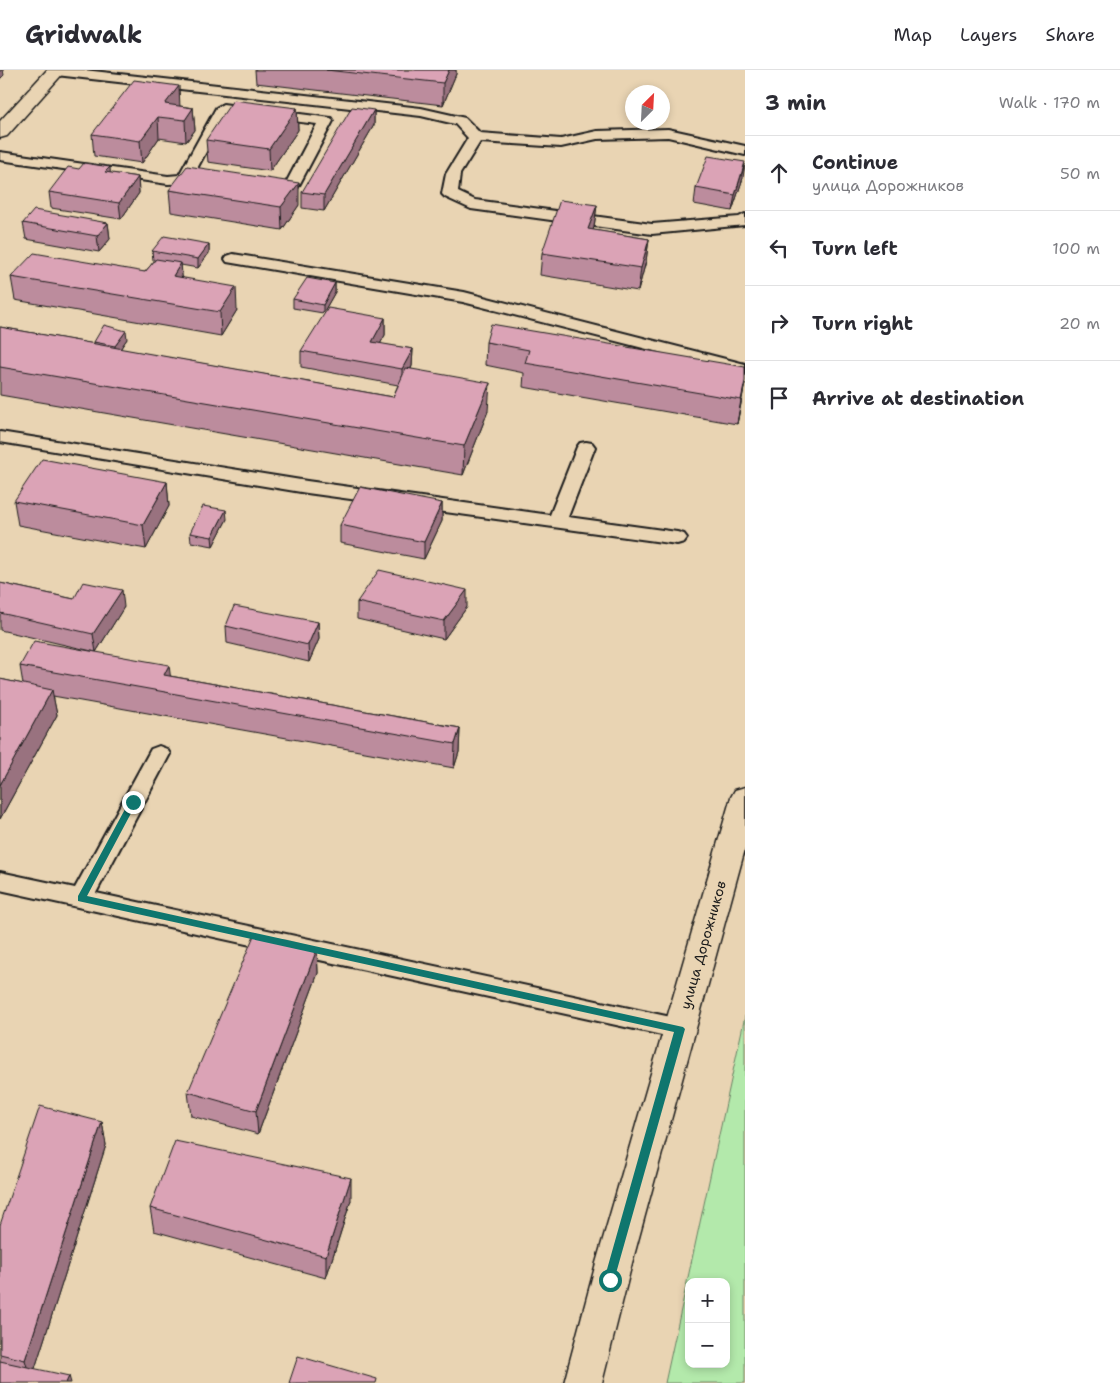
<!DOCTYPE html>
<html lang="en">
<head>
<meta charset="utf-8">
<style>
  body { margin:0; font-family:"Shantell Sans",sans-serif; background:#f7f7f7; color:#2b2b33 }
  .controls { position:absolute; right:15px; bottom:15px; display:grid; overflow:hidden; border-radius:10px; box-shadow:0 2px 8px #0003 }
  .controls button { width:45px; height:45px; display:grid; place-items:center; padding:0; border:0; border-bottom:1px solid #e1e1e2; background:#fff; color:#2b2b33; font:25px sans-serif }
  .compass { position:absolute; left:625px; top:15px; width:45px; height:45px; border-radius:50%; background:#fff; box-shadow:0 2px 8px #0003; rotate:24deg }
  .stop { position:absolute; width:15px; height:15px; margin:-11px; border:4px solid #0f766e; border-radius:50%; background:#fff }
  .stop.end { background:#0f766e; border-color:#fff; box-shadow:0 1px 5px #0008 }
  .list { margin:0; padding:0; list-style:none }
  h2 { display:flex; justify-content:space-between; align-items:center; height:65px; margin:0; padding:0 20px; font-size:21px }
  h2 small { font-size:16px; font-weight:400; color:#7c7c81 }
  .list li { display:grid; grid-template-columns:32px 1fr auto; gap:15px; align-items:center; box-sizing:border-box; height:75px; padding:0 20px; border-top:1px solid #e1e1e2 }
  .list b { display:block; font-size:19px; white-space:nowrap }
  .list p { margin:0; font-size:16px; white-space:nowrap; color:#7c7c81 }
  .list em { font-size:16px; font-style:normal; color:#7c7c81 }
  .icon { flex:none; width:28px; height:28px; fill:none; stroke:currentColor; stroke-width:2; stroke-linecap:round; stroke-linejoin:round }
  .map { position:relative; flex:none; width:745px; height:1313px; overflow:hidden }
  header { display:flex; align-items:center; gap:30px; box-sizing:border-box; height:70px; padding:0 25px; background:#fff; border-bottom:1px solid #e1e1e2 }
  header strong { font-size:24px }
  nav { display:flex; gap:28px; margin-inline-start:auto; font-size:18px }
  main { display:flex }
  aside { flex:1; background:#fff }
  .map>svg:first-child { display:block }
</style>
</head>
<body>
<header>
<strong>Gridwalk</strong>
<nav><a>Map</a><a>Layers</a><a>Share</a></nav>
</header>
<main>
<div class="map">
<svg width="745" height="1313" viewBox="0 0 745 1313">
  <rect width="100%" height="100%" fill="#e9d4b3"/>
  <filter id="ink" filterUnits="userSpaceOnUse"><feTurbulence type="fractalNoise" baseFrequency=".02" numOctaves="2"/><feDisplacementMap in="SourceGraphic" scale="10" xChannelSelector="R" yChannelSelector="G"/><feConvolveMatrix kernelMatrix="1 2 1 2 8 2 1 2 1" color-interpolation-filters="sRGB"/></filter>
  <g filter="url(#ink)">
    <path fill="#b3e9ab" stroke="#688264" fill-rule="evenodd" d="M745 946V1313H665ZM689 1212H726V1294H689Z"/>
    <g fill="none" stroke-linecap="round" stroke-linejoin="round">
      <g stroke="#1c1c1c" stroke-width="4">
        <g id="lane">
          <polygon points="50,0 84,0 421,38 465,48 480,63 561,69 597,61 668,59 745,76 745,85 668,67 597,69 561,77 480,72 460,104 458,122 475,130 652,154 739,147 745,144 745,155 652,164 471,139 445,127 442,124 446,104 468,68 455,54 421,46 56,5 51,4"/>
          <path d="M223 34 331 48 333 51 296 121C286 124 273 121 263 118L261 115 263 112 268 111 286 113 317 54 227 43 194 104 210 105 212 108 210 111 205 112 168 114 0 90V82L168 106 179 105 216 38Z"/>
          <polygon points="233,184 464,222 745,294 745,304 463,232 227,192 225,189 227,186"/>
          <polygon points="0,362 307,411 550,445 577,377 580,373 586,372 592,373 595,377 568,447 677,462 684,464 687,468 684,472 677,474 307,423 0,372"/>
          <polygon points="159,676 167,679 170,684 96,823 680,949 689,952 692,959 689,966 680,969 0,820 0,802 75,818 151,679"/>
        </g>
      </g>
      <g stroke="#1c1c1c" stroke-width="3">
        <g id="street">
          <polygon points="47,0 66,0 7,66 0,68 0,51"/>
          <polygon points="745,717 745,779 632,1193 602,1313 564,1313 596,1193 731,727 735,720"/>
        </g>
      </g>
      <use href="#lane" fill="#e9d4b3" fill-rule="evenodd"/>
      <use href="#street" fill="#e9d4b3" fill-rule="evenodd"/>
    </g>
    <g fill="#bc8c9d" stroke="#1c1c1c">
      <polygon points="255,0 456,0 456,4 443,35 256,13"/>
      <polygon points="180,36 193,38 195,60 186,72 159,68 142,93 94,86 92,64"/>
      <polygon points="297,38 298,60 270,101 208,92 206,70"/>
      <polygon points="374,40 374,55 324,141 302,138 302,122"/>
      <polygon points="110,103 138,107 139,123 121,149 51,138 49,122"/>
      <polygon points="743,108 732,141 694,134 696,118"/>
      <polygon points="169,120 299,135 282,160 171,142"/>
      <polygon points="597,135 594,157 593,160 649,169 646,191 638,221 540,205 542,183"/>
      <polygon points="23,153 108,153 110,169 99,182 26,169"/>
      <polygon points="209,174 209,183 198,198 181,195 182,207 237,240 221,266 15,230 11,207 145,202 155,190 153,190 152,181"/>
      <polygon points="335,213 335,222 323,243 293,238 293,229"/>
      <polygon points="385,248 385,265 380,274 413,279 412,296 411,299 488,341 463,405 0,325 0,257 94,274 94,272 127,269 120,279 393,327 398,315 301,297 301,281"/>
      <polygon points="486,272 745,313 737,354 523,317 524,303 485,295"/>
      <polygon points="167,412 169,436 146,479 18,455 14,431"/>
      <polygon points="442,433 442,451 424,489 340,473 340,455"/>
      <polygon points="227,449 213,476 191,472 190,463"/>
      <polygon points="0,513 74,529 124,537 96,582 0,560"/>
      <polygon points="357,532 467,537 444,569 357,549"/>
      <polygon points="318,552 319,569 309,592 227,573 226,556"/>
      <polygon points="20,596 170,606 460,658 459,682 454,698 53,626 57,645 0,749 0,609 23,614"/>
      <polygon points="317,879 318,903 258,1064 191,1046 188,1022"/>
      <polygon points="102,1052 106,1075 35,1298 0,1313 0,1155"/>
      <polygon points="351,1130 326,1208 154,1161 150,1138"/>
    </g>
    <g fill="#99727f" stroke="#1c1c1c">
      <polygon points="0,0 3,0 4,5 0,9"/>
      <polygon points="449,0 456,0 456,4 443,35 443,13"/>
      <polygon points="179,16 180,38 165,34"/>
      <polygon points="193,38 195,60 186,72 185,50"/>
      <polygon points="297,38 298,60 270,101 269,79"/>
      <polygon points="374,40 374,55 324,141 324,125"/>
      <polygon points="158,47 159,68 142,93 140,71"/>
      <polygon points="745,94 743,108 732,141 735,125"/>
      <polygon points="110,97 111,113 105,102"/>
      <polygon points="138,107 139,123 121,149 119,133"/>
      <polygon points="299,113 299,135 282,160 281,137"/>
      <polygon points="597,135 594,157 586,182 588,159"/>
      <polygon points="108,153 110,169 99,182 97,166"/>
      <polygon points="649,169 646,191 638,221 641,198"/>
      <polygon points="209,174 209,183 198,198 198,189"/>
      <polygon points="181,193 183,216 173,206"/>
      <polygon points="335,213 335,222 323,243 323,235"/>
      <polygon points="236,217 237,240 221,266 220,242"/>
      <polygon points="385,248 385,265 372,289 372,272"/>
      <polygon points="126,261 127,269 116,285 115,276"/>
      <polygon points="413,279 412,296 402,316 402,299"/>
      <polygon points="490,313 488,341 463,405 464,376"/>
      <polygon points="745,313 737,354 741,330"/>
      <polygon points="167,412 169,436 146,479 143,455"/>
      <polygon points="442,433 442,451 424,489 424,472"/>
      <polygon points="226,440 227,449 213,476 212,467"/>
      <polygon points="122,520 124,537 96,582 93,564"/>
      <polygon points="467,520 467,537 444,569 444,551"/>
      <polygon points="318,552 319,569 309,592 308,575"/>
      <polygon points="169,595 172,619 164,605"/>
      <polygon points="52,620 57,645 0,749 0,715"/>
      <polygon points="460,658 459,682 454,698 455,674"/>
      <polygon points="317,879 318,903 258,1064 256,1041"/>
      <polygon points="102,1052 106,1075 31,1311 25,1290"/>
      <polygon points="351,1108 351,1130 326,1208 326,1186"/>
      <polygon points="69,1306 71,1313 66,1313"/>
    </g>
    <g fill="#dba3b6" stroke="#1c1c1c">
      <polygon points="326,0 449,0 443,13"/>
      <polygon points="134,10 179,16 165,34 193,38 185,50 158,47 140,71 92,64"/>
      <polygon points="233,30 297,38 269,79 206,70"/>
      <polygon points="352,37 374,40 324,125 302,122"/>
      <polygon points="708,86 745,92 735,125 696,118"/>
      <polygon points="84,93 110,97 105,102 138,107 119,133 49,122 68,97 79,99"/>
      <polygon points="187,96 299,113 281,137 169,120"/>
      <polygon points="560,130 597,135 588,159 649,169 641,198 542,183"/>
      <polygon points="34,140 108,153 97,166 23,153"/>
      <polygon points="164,166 209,174 198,189 152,181"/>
      <polygon points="34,183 145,202 156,189 181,193 173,206 236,217 220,242 11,207"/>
      <polygon points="307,208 335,213 323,235 293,229"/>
      <polygon points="328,238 385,248 372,272 413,279 402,299 301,281"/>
      <polygon points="491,254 745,297 745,311 741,330 525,293 529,280 486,272"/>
      <polygon points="104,255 126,261 115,276 94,272"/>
      <polygon points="0,257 393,327 406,298 490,313 464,376 0,297"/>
      <polygon points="42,389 167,412 143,455 14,431"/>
      <polygon points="360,417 442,433 424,472 340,455"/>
      <polygon points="203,436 226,440 212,467 190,463"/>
      <polygon points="379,500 467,520 444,551 357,532"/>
      <polygon points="83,512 122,520 93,564 0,543 0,513 74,529"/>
      <polygon points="234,536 318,552 308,575 226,556"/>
      <polygon points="34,571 169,595 164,605 460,658 455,674 20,596"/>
      <polygon points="0,609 52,620 0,715"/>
      <polygon points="255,863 317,879 256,1041 188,1022"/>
      <polygon points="40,1036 102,1052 25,1290 0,1284 0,1155"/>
      <polygon points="175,1071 351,1108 326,1186 150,1138"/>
      <polygon points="298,1286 377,1309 376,1313 289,1313"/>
      <polygon points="0,1291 69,1306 66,1313 0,1313"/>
    </g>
  </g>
  <polygon fill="#0f766e" points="133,729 137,732 87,826 683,957 685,959 613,1214 610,1215 604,1210 674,962 78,831 78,826 130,730"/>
  <g text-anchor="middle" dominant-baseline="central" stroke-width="4" stroke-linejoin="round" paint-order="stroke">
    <g font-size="14" fill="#1c1c1c" stroke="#e9d4b3">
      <text transform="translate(703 875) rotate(-74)">улица Дорожников</text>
    </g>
  </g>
</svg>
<div class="controls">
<button>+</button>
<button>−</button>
</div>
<svg class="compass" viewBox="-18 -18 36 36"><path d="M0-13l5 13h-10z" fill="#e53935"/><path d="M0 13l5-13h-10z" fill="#7c7c81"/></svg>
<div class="stop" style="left:610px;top:1210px"></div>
<div class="stop end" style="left:133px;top:732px"></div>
</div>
<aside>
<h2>3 min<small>Walk · 170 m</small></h2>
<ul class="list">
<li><svg class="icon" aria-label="ahead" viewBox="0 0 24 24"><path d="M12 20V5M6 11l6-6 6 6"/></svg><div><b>Continue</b><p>улица Дорожников</p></div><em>50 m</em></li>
<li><svg class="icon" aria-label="left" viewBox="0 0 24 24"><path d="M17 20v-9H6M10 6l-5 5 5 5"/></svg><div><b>Turn left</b></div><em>100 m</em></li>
<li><svg class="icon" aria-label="right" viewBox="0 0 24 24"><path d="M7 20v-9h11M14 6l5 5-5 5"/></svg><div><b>Turn right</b></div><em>20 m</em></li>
<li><svg class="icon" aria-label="arrive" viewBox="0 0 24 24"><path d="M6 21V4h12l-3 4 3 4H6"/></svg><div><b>Arrive at destination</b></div></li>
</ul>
</aside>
</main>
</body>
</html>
